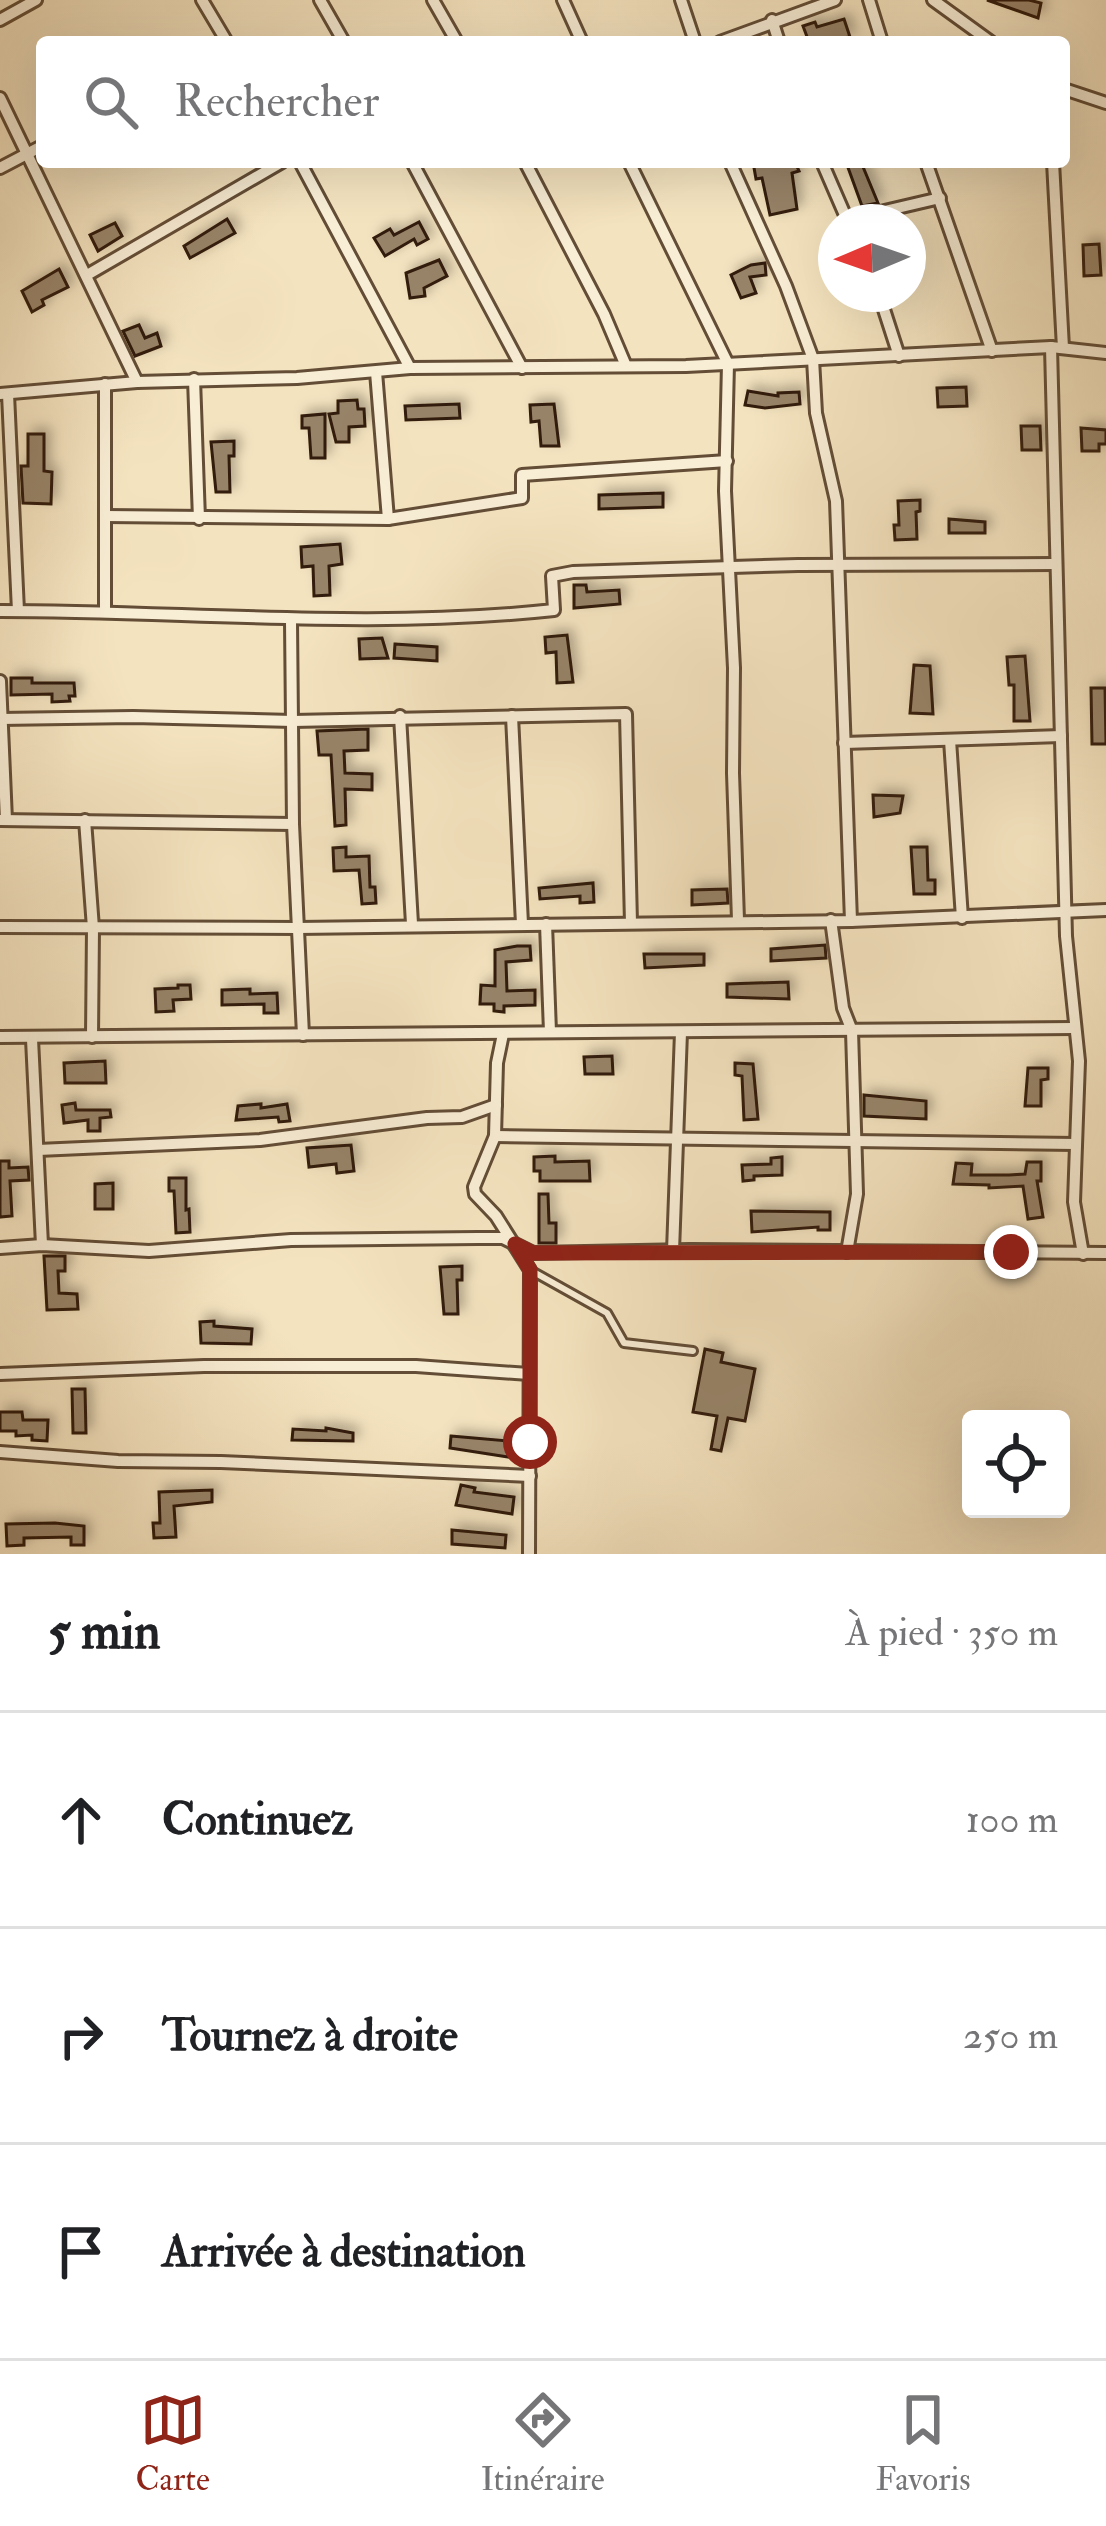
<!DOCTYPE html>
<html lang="fr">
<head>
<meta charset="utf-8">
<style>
  body { margin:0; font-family:"IM FELL Double Pica",serif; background:#f2f2f2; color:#202124 }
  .controls { position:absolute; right:36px; bottom:36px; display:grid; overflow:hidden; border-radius:12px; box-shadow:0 12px 48px #0002 }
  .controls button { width:108px; height:108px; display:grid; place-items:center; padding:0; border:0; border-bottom:3px solid #e0e0e0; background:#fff; color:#202124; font:60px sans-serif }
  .compass { position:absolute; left:818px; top:204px; width:108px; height:108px; border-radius:50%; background:#fff; box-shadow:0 12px 48px #0002; rotate:268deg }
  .stop { position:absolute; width:36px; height:36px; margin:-27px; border:9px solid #8f2418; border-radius:50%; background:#fff }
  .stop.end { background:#8f2418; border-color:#fff; box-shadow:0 3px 12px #0008 }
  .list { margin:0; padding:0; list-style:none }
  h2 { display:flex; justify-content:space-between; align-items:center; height:156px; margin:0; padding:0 48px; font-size:51px }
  h2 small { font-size:39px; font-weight:400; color:#757577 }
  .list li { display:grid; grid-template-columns:78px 1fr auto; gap:36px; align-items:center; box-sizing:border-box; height:216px; padding:0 48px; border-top:3px solid #e0e0e0 }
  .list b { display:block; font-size:45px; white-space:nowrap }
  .list em { font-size:39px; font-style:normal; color:#757577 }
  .icon { flex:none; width:66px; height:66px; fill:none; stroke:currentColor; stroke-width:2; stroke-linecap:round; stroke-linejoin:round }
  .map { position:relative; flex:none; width:1106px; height:1554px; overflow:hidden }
  .search { position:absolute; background:#fff; box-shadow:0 12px 48px #0002; left:36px; right:36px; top:36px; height:132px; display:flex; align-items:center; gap:30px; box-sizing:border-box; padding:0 42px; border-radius:12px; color:#757577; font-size:45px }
  .sheet { height:804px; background:#fff }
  nav { display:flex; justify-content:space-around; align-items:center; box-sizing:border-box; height:168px; border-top:3px solid #e0e0e0; background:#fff; font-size:33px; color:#757577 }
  nav a { display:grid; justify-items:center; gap:6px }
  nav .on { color:#8f2418 }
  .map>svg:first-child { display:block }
</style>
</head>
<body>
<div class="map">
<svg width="1106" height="1554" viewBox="0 0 1106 1554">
  <defs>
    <filter id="shadow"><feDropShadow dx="5.5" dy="-5.5" stdDeviation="6" flood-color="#0004"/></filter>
  </defs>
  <rect width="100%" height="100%" fill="#f4e3bf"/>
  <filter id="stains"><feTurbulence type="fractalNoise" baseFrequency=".00167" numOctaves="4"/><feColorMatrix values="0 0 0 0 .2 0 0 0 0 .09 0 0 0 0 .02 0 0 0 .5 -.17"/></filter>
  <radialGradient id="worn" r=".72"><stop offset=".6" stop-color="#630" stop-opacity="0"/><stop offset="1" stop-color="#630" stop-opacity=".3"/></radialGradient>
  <g fill="#978368" stroke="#331b09" stroke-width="3" filter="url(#shadow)">
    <polygon points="987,0 1029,0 1041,3 1038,18"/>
    <polygon points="844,19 850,37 809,42 803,26 815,22 817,27"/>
    <polygon points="753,162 795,162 799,171 792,173 797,209 770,215 762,178 756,179"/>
    <polygon points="846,162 861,162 878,203 862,206"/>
    <polygon points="227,219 235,233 190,258 184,246"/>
    <polygon points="419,222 428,239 417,245 414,239 385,256 374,238 390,229 394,235"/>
    <polygon points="115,223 122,236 98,251 90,235"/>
    <polygon points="1099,244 1101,275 1084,276 1083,245"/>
    <polygon points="439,260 447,276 424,288 425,296 410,298 406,273"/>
    <polygon points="765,263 766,275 750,277 756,293 741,298 731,275 751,265"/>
    <polygon points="59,269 68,287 42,300 44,305 32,312 22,291"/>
    <polygon points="139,325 145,338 157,333 161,346 135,356 123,331"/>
    <polygon points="966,387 967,406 938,407 937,388"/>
    <polygon points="748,391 778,396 778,393 799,392 800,404 765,408 745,405"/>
    <polygon points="357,400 358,409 364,409 365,426 349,427 349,442 336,442 329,414 338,413 338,401"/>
    <polygon points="459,404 460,418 406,420 405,406"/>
    <polygon points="554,404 559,446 541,446 539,421 531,422 530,405"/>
    <polygon points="325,414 325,458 311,458 309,428 302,428 302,416"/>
    <polygon points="1021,426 1040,426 1041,450 1022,450"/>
    <polygon points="1081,428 1106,430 1106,444 1099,444 1099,451 1082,451"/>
    <polygon points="28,434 44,434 44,471 52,472 51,504 23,503 21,466 28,466"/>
    <polygon points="234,441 234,456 229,456 230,492 216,492 211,442"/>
    <polygon points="663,493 663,507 599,509 599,495"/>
    <polygon points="920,500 920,511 916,512 917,539 895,540 894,525 899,525 898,501"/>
    <polygon points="949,519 985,522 985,533 949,533"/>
    <polygon points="340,544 342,564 329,566 330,595 314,596 313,566 302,567 301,547"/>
    <polygon points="574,585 586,585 587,592 619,590 620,604 574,608"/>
    <polygon points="567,635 573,682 557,683 556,652 546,653 545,637"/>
    <polygon points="382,638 388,658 360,659 359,639"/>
    <polygon points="395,644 437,647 437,661 394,658"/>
    <polygon points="1025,656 1030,721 1014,721 1014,685 1009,685 1007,657"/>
    <polygon points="914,665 930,666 933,714 910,713"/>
    <polygon points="11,678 32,678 32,683 74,683 75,696 69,696 70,701 52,702 52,694 11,695"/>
    <polygon points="1091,688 1105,688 1106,744 1092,744"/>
    <polygon points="368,729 368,750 344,751 345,773 372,774 372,790 345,789 346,825 335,826 331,755 319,755 317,731"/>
    <polygon points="873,795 903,796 900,813 874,817"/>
    <polygon points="346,847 346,857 369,856 370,887 375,887 376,903 362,904 359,870 334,871 333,848"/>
    <polygon points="911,847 927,847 928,880 935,880 935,894 914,894"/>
    <polygon points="593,883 594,902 580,903 580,896 540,899 539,888"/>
    <polygon points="727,889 728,903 692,905 692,890"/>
    <polygon points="825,945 826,958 771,961 771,949"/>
    <polygon points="517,946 530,946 531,960 506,962 507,991 535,990 535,1005 504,1006 504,1012 494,1011 494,1004 480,1004 481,985 495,986 495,950"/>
    <polygon points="644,954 704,954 704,965 645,968"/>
    <polygon points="788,982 789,999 727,997 727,984"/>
    <polygon points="178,985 190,985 191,999 173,1000 174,1011 156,1012 155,989 178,988"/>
    <polygon points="250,989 250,994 277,993 278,1013 264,1013 264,1004 222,1005 222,990"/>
    <polygon points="612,1056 613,1074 585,1074 584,1057"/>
    <polygon points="105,1061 106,1083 65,1083 64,1063"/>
    <polygon points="735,1063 753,1064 758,1119 744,1120 742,1076 735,1075"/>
    <polygon points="1028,1068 1048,1068 1048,1079 1041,1080 1041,1106 1025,1106"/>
    <polygon points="864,1095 926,1101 926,1119 864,1116"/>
    <polygon points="75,1103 76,1110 110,1110 111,1117 100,1118 100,1131 88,1131 88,1120 64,1123 62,1105"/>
    <polygon points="261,1104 261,1108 287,1104 290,1121 279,1122 278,1117 236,1120 238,1106"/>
    <polygon points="351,1145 354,1171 337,1173 336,1164 309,1167 307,1148"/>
    <polygon points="555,1156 555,1162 589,1161 590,1181 540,1181 540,1171 534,1171 534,1157"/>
    <polygon points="782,1157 782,1175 754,1176 754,1180 743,1181 742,1165 771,1164 771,1158"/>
    <polygon points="0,1161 9,1161 9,1168 28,1167 29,1180 10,1181 12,1216 0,1217"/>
    <polygon points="1027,1162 1041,1162 1041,1181 1037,1181 1043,1217 1028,1219 1023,1186 989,1188 989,1185 953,1184 956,1163 972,1164 971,1175 1009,1175 1025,1174"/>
    <polygon points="169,1178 186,1178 186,1210 189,1209 190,1232 176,1233 174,1191 169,1191"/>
    <polygon points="113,1183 113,1209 95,1209 95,1184"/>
    <polygon points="539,1194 548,1194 549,1223 556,1223 556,1243 539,1243"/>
    <polygon points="751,1211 830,1212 830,1230 818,1230 818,1227 752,1232"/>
    <polygon points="44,1256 65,1256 65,1271 58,1271 59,1293 77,1294 78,1309 47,1310"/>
    <polygon points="462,1266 462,1280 457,1280 458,1314 444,1314 440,1267"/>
    <polygon points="214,1321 214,1326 252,1329 251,1344 201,1343 200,1322"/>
    <polygon points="705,1349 723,1353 721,1362 755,1369 745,1421 728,1418 721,1451 711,1449 717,1416 693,1412"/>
    <polygon points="72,1389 85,1389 86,1433 73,1433"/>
    <polygon points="0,1412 22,1412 23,1420 48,1420 47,1441 32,1440 32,1435 16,1436 16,1431 0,1431"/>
    <polygon points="326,1428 353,1433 353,1441 292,1440 293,1429 326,1431"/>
    <polygon points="451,1436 509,1441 508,1457 450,1448"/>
    <polygon points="461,1485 475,1488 474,1492 514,1497 512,1514 456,1505"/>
    <polygon points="212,1490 212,1502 174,1506 176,1537 154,1538 153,1523 160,1523 159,1492"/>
    <polygon points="55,1523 84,1526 84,1545 71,1545 71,1537 24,1538 24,1545 7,1546 6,1524"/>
    <polygon points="452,1530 506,1535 505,1548 452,1544"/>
  </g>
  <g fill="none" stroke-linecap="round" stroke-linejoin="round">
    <g stroke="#634d36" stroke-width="12">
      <polyline id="lane" points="530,1270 607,1313 624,1343 693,1351"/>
    </g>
    <g stroke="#634d36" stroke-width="16">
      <g id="street">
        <polyline points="202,0 227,42"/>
        <polyline points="320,0 344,42"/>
        <polyline points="433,0 457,42"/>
        <polyline points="563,0 582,42"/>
        <polyline points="681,0 695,42"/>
        <polyline points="869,0 882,42"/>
        <polyline points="933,0 991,42"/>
        <polyline points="0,20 36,0"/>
        <polyline points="772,20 779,42"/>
        <polyline points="720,42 835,0"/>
        <polyline points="1064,89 1106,103"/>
        <polyline points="0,98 137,382"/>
        <polyline points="300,162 410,368"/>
        <polyline points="412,162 522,368"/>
        <polyline points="525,162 604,314 626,366"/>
        <polyline points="629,162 728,364 725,491 734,668 733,773 738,920"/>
        <polyline points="730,162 786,286 813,359 816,413 836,501 851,921"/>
        <polyline points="822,162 848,222"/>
        <polyline points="926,162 992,351"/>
        <polyline points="1053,162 1063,348"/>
        <polyline points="0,168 42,146"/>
        <polyline points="846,220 940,198"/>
        <polyline points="87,275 282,162"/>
        <polyline points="879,294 899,356"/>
        <polyline points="1051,347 1066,936 1079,1061 1074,1202 1083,1254"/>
        <polyline points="376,372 388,519"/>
        <polyline points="194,379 199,519"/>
        <polyline points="105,384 105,611"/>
        <polyline points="0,394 137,382 297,378 410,368 686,366 1051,347 1106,353"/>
        <polyline points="8,394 18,611"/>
        <polyline points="105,516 388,519 522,498 522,475 727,461"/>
        <path d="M0 611C185 611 369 630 554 610L552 576 573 572 798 565 1054 564"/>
        <polyline points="291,621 293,824 303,1035"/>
        <polyline points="0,681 6,820"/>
        <polyline points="400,716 412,924"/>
        <polyline points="512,716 522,924"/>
        <polyline points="0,719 133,717 293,721 626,714 631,923"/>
        <polyline points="950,740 962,918"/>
        <polyline points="844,743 1061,736"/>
        <polyline points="0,820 293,824"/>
        <polyline points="85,820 93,928 92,1037"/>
        <polyline points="831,920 843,1008 852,1031 857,1194 847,1252"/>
        <polyline points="546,924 550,1032"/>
        <polyline points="0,927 298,928 851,921 1106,910"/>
        <polyline points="503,1034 497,1063 495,1136 474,1187 475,1194 496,1216 530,1270 529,1554"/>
        <polyline points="0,1037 1073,1028"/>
        <polyline points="32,1039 42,1245"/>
        <polyline points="495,1136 1076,1144"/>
        <polyline points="38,1150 260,1140 427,1118 462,1117 496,1105"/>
        <polyline points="0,1248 42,1245 149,1251 291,1240 478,1238 503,1238 533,1253 690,1250 1106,1253"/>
        <polyline points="673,1251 681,1032"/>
        <polyline points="0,1374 204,1366 416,1366 529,1374"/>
        <polyline points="0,1452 118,1461 221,1462 530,1476"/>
      </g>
    </g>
    <use href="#lane" stroke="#f8edd5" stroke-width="6"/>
    <use href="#street" stroke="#f8edd5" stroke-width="10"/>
  </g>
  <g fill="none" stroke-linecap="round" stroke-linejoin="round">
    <polyline stroke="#8f2418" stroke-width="15" points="530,1442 530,1270 515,1244 533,1253 1011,1252"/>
  </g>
  <rect width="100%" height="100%" filter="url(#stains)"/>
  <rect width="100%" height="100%" fill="url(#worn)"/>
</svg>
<div class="controls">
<button><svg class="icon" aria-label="locate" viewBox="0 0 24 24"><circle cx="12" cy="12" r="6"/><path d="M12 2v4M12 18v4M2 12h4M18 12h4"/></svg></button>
</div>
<svg class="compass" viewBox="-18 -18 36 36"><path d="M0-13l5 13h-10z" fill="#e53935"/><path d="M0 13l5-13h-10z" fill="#757577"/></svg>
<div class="stop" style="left:530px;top:1442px"></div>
<div class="stop end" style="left:1011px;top:1252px"></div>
<div class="search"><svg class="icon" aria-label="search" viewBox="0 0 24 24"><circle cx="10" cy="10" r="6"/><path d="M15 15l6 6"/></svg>Rechercher</div>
</div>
<section class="sheet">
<h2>5 min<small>À pied · 350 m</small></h2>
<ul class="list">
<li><svg class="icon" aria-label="ahead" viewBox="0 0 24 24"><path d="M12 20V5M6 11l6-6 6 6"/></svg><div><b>Continuez</b></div><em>100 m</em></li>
<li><svg class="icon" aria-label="right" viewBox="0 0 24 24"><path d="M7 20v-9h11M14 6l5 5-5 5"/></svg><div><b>Tournez à droite</b></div><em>250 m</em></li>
<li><svg class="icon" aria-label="arrive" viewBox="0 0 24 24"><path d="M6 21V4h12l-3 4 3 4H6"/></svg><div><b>Arrivée à destination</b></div></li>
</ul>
</section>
<nav>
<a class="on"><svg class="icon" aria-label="map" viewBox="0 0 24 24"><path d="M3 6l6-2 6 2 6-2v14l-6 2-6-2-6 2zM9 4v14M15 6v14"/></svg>Carte</a>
<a><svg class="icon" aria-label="directions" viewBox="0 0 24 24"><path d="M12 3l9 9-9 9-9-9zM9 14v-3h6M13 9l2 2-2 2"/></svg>Itinéraire</a>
<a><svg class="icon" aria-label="saved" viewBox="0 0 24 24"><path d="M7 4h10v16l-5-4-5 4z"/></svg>Favoris</a>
</nav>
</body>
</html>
